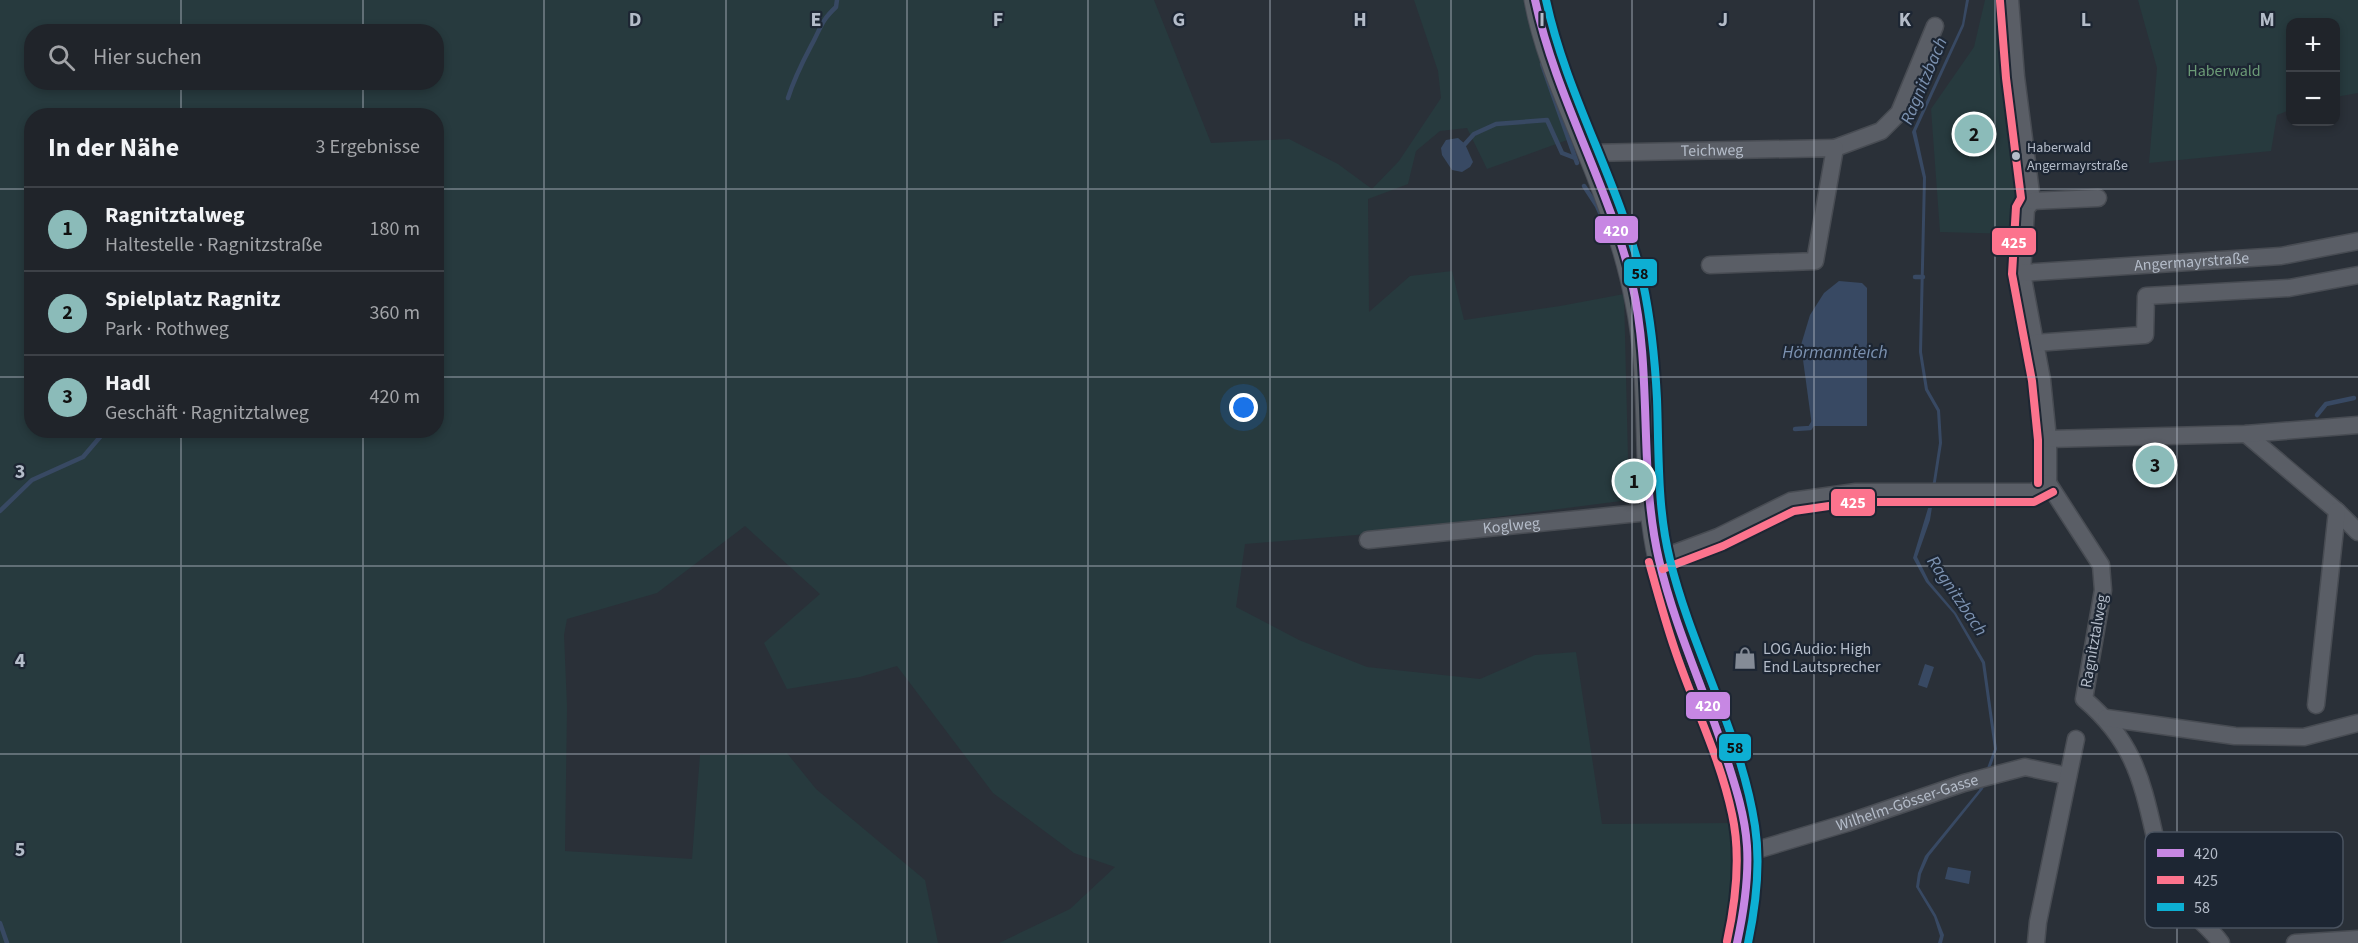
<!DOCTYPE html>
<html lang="de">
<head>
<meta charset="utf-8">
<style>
  body { margin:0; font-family:"Source Sans 3",sans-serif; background:#2d3036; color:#f1f3f6 }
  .controls { position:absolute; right:18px; top:18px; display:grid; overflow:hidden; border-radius:12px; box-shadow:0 3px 9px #0003 }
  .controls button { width:54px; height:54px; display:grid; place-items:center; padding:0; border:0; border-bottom:2px solid #3d4147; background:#20242a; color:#f1f3f6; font:30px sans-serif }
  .you { position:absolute; left:1244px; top:408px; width:21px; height:21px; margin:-15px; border:4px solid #fff; border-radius:50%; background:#1a73e8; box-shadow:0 0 0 9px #1a73e833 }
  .badge { display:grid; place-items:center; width:39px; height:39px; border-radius:50%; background:#8bbbb9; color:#111; font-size:20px; font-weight:700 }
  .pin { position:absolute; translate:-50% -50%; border:3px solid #fff; box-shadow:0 2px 6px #0006 }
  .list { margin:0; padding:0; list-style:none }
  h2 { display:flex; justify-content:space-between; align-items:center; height:78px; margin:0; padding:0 24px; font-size:26px }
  h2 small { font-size:20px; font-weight:400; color:#a2a4a8 }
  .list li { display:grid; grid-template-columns:39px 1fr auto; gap:18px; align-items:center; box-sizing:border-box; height:84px; padding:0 24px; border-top:2px solid #3d4147 }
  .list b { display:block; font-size:22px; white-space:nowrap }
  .list p { margin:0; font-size:20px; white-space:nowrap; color:#a2a4a8 }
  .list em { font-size:20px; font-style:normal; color:#a2a4a8 }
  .icon { flex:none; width:33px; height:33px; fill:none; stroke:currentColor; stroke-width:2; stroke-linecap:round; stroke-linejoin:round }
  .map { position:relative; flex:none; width:2358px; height:943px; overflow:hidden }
  .search { position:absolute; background:#20242a; box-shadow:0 3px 9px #0003; left:24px; top:24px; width:420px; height:66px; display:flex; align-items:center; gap:15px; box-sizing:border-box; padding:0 21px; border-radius:24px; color:#a2a4a8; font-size:22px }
  .panel { position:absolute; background:#20242a; box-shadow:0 3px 9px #0003; left:24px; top:108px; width:420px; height:330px; border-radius:24px }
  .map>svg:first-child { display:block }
</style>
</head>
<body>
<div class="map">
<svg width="2358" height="943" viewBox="0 0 2358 943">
  <rect width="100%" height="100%" fill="#2a3038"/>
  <g fill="#273a3e" fill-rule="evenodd">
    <path d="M0 0H1154L1211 143 1289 139 1338 164 1372 189 1399 161 1441 98 1438 71 1414 0H1526C1534 47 1549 95 1570 139L1487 169 1467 128 1440 131 1416 151 1408 184 1368 199 1369 312 1410 276 1452 271 1464 320 1560 306 1624 294 1629 500 1356 535 1245 544 1236 607 1299 640 1367 667 1480 679 1535 655 1576 652 1602 824 1733 823 1741 887 1729 943H999L1070 909 1115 867 1074 853 993 793 897 666 860 677 787 689 764 643 820 594 745 526 657 593 567 619 564 635 567 707 565 851 692 859 700 755 787 753 816 789 925 880 938 943H0ZM32 32H436V82H32ZM32 116H436V430H32Z"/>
    <polygon points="1985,0 2000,0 2021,183 2015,205 2015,234 1940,232 1931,109 1974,47"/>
    <polygon points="2138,0 2358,0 2358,93 2336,97 2336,22 2290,22 2290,110 2277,115 2271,151 2149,163 2157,68"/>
  </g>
  <g fill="#384963">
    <polygon points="1966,0 1969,0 1964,26 1916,131 1926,177 1922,352 1928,389 1940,410 1942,443 1930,520 1917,557 1929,581 1956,613 1985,662 1997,749 1983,789 1929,856 1921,874 1919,887 1936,915 1944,935 1942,943 1938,943 1940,936 1934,917 1916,887 1918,873 1925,856 1979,790 1994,749 1982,663 1954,614 1926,582 1913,558 1929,505 1928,493 1933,482 1939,443 1937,411 1925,390 1919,352 1923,178 1912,132 1962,24"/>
    <polygon points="1458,138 1465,144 1473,162 1470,167 1462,172 1452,170 1442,155 1441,148 1446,140"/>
    <polygon points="1839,281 1862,283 1867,288 1867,426 1812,426 1801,345 1810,315 1824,293"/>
    <polygon points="1925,664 1934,667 1927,688 1918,685"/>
    <polygon points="1948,867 1971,871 1969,884 1945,879"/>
  </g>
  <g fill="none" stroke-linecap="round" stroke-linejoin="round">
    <g stroke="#384963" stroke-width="4.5">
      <polyline points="1542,64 1577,163"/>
      <path d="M788 98C794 79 802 63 811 46 821 28 820 22 836 7L837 0"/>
      <polyline points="1465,144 1474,134 1496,124 1547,120 1562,153 1575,158"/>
      <polyline points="1584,186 1597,206 1602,217"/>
      <polyline points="1915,277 1923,277"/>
      <polyline points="2317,415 2326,404 2354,398"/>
      <polyline points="1795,429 1810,428 1815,420"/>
      <polyline points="1931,504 1943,504"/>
      <polyline points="0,511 32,480 83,457 106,430"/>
      <polyline points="0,923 7,943"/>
    </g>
    <g stroke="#484c53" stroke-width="19">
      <g id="minor">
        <polyline points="2010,0 2016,77 2032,201 2026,209 2022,273 2042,380 2048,439 2048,483"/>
        <polyline points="1835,148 1881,131 1899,113 1935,26"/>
        <path id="s1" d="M1589 153 1835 148 1815 261 1710 265"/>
        <polyline points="2032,201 2098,198"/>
        <path id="s2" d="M2022 273 2281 256 2358 241"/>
        <polyline points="2035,343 2145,335 2146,296 2289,288 2358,275"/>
        <polyline points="2246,434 2337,511 2358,532"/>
        <polyline points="2048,439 2246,434 2358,425"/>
        <path d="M2048 483 2101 565 2103 590 2084 699C2131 739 2141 775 2154 833 2157 847 2159 865 2164 878 2175 904 2205 920 2221 943"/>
        <path id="s3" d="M1368 540 1639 513 1645 511 1653 512"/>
        <polyline points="1659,559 1718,537 1791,501 1856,492 2033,492 2048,483"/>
        <polyline points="2316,705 2337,511"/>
        <polyline points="2106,718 2235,736 2304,737 2358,723"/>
        <path id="s4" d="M1747 853 1847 823 1964 783 2025 767 2068 776"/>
        <polyline points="2036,943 2038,922 2076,739"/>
        <polyline points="2295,943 2358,939"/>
      </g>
    </g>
    <g stroke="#484c55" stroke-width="23">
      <path id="major" d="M1535 0C1545 54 1568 102 1588 152 1608 201 1626 250 1636 302 1654 387 1640 476 1659 560 1679 646 1723 726 1742 812 1752 854 1747 901 1737 943"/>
    </g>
    <use href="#minor" stroke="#5a5e66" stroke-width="16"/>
    <use href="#major" stroke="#5c6168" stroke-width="21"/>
    <g stroke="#1d2633" stroke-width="12">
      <path id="bus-1" d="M1535 0C1556 98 1609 185 1632 283 1653 374 1638 469 1659 560 1675 629 1706 693 1727 760 1736 788 1745 816 1747 846 1749 879 1744 911 1737 943"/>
    </g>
    <g stroke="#1d2633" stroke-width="12">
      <g id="bus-2">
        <polyline points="2000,1 2006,78 2021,198 2016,207 2012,274 2032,381 2038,440 2038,483"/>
        <path d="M1649 562C1657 591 1665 621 1675 650 1693 704 1720 757 1732 814 1741 854 1736 900 1727 941"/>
        <polyline points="1663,569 1723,546 1794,511 1857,502 2034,502 2053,492"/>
      </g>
    </g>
    <g stroke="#1d2633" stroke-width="12">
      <path id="bus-3" d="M1546 0C1567 98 1621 185 1643 283 1651 321 1655 360 1657 399 1659 453 1657 508 1670 560 1692 650 1741 734 1755 826 1761 865 1756 905 1748 943"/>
    </g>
    <use href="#bus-1" stroke="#c787e3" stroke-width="8"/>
    <use href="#bus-2" stroke="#fc738d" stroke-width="8"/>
    <use href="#bus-3" stroke="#0dafd3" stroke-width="8"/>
  </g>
  <path fill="none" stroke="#b4bcc9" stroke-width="1.5" stroke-opacity="0.55" d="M181 0V32M363 0V32M544 0V943M726 0V943M907 0V943M1088 0V943M1270 0V943M1451 0V943M1632 0V943M1814 0V943M1995 0V943M2177 0V943M181 82V116M363 82V116M0 189H32M436 189H2358M0 377H32M436 377H2358M181 430V943M363 430V943M0 566H2358M0 754H2358"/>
  <defs>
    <g id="shop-bare" transform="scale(1.8)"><path d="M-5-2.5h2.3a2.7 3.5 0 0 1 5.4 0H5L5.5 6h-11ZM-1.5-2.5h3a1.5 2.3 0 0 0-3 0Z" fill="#848b96" stroke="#1d2633" stroke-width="2.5" paint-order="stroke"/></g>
  </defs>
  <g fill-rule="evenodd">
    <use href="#shop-bare" x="1745" y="658"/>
  </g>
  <circle fill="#b4bcc9" stroke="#1d2633" stroke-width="2" cx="2016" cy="156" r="5"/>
  <g text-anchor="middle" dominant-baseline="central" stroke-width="4.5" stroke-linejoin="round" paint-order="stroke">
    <g font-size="14" fill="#b4bcc9" stroke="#1d2633" text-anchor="start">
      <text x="2027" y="148">Haberwald<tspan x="2027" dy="18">Angermayrstraße</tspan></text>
    </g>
    <g font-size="16" fill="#6b9a76" stroke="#1d2633">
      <text x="2224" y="71">Haberwald</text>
    </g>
    <g font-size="16" fill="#b4bcc9" stroke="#1d2633">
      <text stroke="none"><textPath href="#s1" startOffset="123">Teichweg</textPath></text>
      <text stroke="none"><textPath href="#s2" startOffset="170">Angermayrstraße</textPath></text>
      <text stroke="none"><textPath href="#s3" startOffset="144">Koglweg</textPath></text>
      <text transform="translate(2094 641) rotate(-80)">Ragnitztalweg</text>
      <text stroke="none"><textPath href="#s4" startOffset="168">Wilhelm-Gösser-Gasse</textPath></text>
    </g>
    <g font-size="16" fill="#b4bcc9" stroke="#1d2633" text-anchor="start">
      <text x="1763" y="649">LOG Audio: High<tspan x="1763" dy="18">End Lautsprecher</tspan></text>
    </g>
    <g font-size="18" font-style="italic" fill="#7c92b1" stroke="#1d2633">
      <text transform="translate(1924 81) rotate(-67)">Ragnitzbach</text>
      <text x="1835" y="352">Hörmannteich</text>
      <text transform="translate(1957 596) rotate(56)">Ragnitzbach</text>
    </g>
  </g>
  <rect x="2145" y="832" width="198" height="96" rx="9" fill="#1d2633" stroke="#4a5360" stroke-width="1.5"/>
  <rect x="2157" y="849" width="27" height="8" fill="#c787e3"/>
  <rect x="2157" y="876" width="27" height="8" fill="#fc738d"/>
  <rect x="2157" y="903" width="27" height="8" fill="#0dafd3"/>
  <g font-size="16" fill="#b4bcc9">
    <text x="2194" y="859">420</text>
    <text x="2194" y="886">425</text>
    <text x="2194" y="913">58</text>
  </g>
  <g font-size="20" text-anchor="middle" font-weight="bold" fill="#b4bcc9" stroke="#1d2633" stroke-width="4.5" stroke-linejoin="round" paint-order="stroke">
    <text x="635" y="26">D</text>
    <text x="816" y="26">E</text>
    <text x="998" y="26">F</text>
    <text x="1179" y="26">G</text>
    <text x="1360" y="26">H</text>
    <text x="1542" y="26">I</text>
    <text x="1723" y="26">J</text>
    <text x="1905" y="26">K</text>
    <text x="2086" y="26">L</text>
    <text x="2267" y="26">M</text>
    <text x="20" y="478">3</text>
    <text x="20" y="667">4</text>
    <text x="20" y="856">5</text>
  </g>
  <g stroke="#1d2633" stroke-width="2">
    <rect x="1594" y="215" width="45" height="29" rx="6" fill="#c787e3"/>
    <rect x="1991" y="227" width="46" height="29" rx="6" fill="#fc738d"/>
    <rect x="1623" y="258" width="35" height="29" rx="6" fill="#0dafd3"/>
    <rect x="1830" y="488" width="46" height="29" rx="6" fill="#fc738d"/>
    <rect x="1685" y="691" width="46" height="29" rx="6" fill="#c787e3"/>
    <rect x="1718" y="733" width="34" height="29" rx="6" fill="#0dafd3"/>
  </g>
  <g font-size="16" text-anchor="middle" font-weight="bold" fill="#fff">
    <text x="1616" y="236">420</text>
    <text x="2014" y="248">425</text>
    <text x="1853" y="508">425</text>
    <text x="1708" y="711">420</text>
  </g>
  <g font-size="16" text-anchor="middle" font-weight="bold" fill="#111">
    <text x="1640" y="279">58</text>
    <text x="1735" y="753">58</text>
  </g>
</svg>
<div class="controls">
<button>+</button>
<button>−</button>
</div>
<div class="you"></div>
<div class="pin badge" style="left:1634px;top:481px">1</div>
<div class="pin badge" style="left:1974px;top:134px">2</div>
<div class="pin badge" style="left:2155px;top:465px">3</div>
<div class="search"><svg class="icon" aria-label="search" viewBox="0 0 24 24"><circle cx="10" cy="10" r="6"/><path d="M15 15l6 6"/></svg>Hier suchen</div>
<section class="panel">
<h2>In der Nähe<small>3 Ergebnisse</small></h2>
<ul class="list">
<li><span class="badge">1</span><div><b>Ragnitztalweg</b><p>Haltestelle · Ragnitzstraße</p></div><em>180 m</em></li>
<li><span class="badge">2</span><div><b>Spielplatz Ragnitz</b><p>Park · Rothweg</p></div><em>360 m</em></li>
<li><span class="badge">3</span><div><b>Hadl</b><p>Geschäft · Ragnitztalweg</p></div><em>420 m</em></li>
</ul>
</section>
</div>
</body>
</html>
